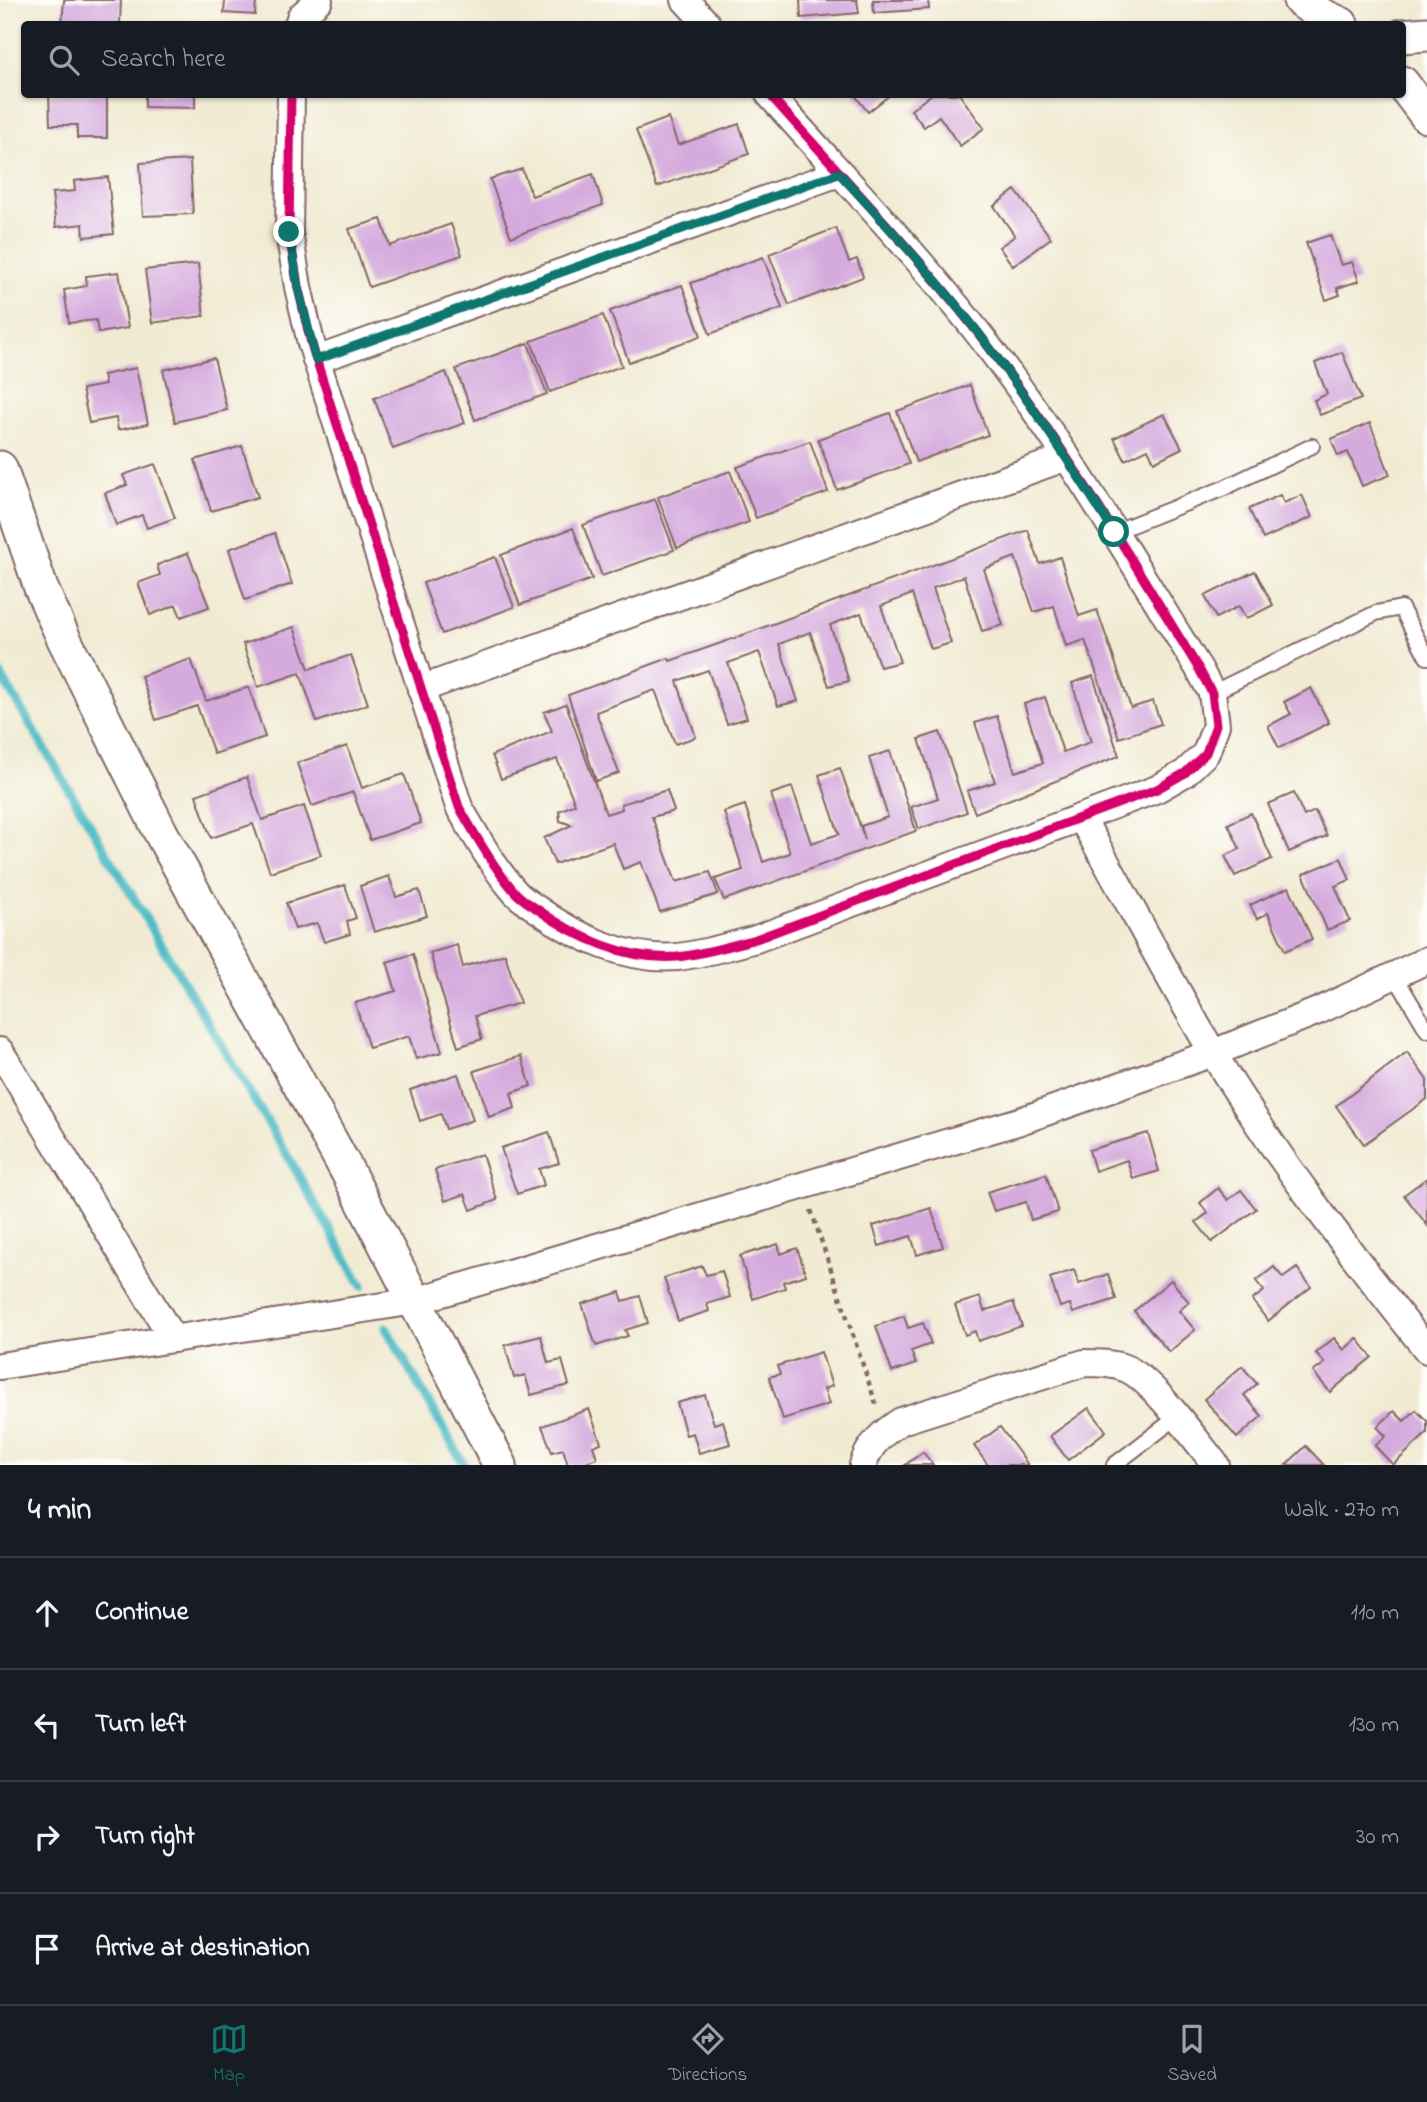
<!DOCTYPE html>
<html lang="en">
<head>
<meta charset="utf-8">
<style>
  body { margin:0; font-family:"Indie Flower",sans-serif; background:#242831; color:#f1f3f6 }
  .stop { position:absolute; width:21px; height:21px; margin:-16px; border:5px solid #0f766e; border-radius:50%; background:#fff }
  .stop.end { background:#0f766e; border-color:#fff; box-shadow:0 2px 7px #0008 }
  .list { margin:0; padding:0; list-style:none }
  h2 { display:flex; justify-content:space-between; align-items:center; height:91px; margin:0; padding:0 28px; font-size:30px }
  h2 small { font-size:23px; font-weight:400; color:#9ea1a6 }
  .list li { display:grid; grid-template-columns:46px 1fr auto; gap:21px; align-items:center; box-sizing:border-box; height:112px; padding:0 28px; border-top:2px solid #363941 }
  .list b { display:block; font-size:26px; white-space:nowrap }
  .list em { font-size:23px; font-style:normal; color:#9ea1a6 }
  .icon { flex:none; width:38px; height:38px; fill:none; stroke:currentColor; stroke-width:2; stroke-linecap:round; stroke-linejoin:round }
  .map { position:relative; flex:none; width:1427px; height:1465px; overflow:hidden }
  .search { position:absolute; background:#171b24; box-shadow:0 2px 5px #0004; left:21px; right:21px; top:21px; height:77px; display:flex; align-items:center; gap:18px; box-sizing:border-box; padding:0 24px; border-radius:7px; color:#9ea1a6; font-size:26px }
  .sheet { height:539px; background:#171b24 }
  nav { display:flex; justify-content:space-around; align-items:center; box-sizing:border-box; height:98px; border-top:2px solid #363941; background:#171b24; font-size:19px; color:#9ea1a6 }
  nav a { display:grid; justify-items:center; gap:4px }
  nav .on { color:#0f766e }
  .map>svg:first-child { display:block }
</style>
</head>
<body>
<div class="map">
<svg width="1427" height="1465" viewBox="0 0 1427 1465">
  <rect width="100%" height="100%" fill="#fdfcf7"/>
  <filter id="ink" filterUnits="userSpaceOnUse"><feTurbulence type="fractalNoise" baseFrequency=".0143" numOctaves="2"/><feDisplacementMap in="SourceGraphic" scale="14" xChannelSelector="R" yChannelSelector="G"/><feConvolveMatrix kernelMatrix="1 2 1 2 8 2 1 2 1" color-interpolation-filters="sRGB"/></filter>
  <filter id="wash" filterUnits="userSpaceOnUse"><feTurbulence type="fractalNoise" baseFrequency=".00686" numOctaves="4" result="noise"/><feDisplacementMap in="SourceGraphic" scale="28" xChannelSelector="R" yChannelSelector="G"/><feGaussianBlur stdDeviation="1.57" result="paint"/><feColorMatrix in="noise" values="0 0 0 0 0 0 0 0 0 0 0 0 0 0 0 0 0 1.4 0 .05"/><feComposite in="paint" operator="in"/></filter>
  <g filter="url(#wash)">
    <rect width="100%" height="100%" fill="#f1ebd3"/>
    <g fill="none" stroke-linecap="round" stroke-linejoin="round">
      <g stroke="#4ebcc6" stroke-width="9">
        <polyline points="0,674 284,1150 362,1286"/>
        <polyline points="386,1328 464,1465"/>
      </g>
    </g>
    <g id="blocks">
      <g fill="#d5abde">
        <polygon points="64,0 121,0 120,24 62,24"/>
        <polygon points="225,0 256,0 255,15 224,13"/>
        <polygon points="800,0 857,0 859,13 801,18"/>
        <polygon points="873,0 928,0 929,9 874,13"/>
        <polygon points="49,94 107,94 107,138 77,138 77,125 50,125"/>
        <polygon points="145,94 195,94 195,108 145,107"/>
        <polygon points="854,94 891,94 868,112"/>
        <polygon points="932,94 959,94 984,128 960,146 939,116 924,127 911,110"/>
        <polygon points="668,118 678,145 739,124 749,154 657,187 636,130"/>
        <polygon points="190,160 193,214 143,216 140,163"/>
        <polygon points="522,169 532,196 593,174 603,205 511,237 490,179"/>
        <polygon points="108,177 114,234 84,237 83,224 56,227 52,193 75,191 74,181"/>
        <polygon points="1015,190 1051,238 1013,266 999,247 1015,236 994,206"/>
        <polygon points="381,219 390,246 451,224 462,255 369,287 349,229"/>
        <polygon points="836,228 849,262 857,259 863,277 789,305 769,254"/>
        <polygon points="1330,235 1341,265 1352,262 1359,281 1337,288 1340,295 1326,300 1306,243"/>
        <polygon points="763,257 782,308 710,334 691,283"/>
        <polygon points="198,264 204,316 152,323 145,270"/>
        <polygon points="119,272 128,328 98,333 96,320 69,323 64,290 87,286 86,276"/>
        <polygon points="682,285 701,336 629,362 610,311"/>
        <polygon points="603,315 622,366 550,392 531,341"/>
        <polygon points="528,343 547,394 475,420 456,369"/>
        <polygon points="1342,352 1361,399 1320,415 1314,400 1327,394 1315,363"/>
        <polygon points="214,358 227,410 175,422 163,370"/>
        <polygon points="136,368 148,424 118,430 116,418 89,423 82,389 105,385 103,375"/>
        <polygon points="446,372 465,423 393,449 374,398"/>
        <polygon points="970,385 988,435 916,462 897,411"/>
        <polygon points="890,413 909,464 837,490 818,439"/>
        <polygon points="1164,414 1182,448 1154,462 1148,449 1125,460 1114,438"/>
        <polygon points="1370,423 1390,475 1362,486 1348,452 1338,456 1331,439"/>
        <polygon points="810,441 828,492 756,518 737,467"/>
        <polygon points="242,446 258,497 211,511 195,460"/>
        <polygon points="155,464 175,518 147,528 142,515 116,525 105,493 127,485 123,475"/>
        <polygon points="730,471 749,522 677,548 658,497"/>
        <polygon points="1280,495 1284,503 1302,495 1312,517 1263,539 1249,509"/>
        <polygon points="655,499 674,550 602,576 583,525"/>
        <polygon points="573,528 592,579 520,605 501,555"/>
        <polygon points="1028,530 1040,564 1060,557 1079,616 1097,610 1131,708 1153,701 1161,724 1119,738 1085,640 1066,646 1054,606 1034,612 1015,557 984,569 1003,625 982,631 964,576 933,588 951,643 931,649 912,594 881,606 900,662 880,667 861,613 830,625 849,681 829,686 810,632 779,644 798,701 778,706 759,652 728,663 747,718 727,724 708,670 677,681 696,737 675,744 655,690 596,712 619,773 596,781 568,695 669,658 670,661 721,643"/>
        <polygon points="275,533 292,584 245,600 229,549"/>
        <polygon points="188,553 209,607 181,617 176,605 150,615 138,583 160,575 157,565"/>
        <polygon points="495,557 514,607 442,634 423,583"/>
        <polygon points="1255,571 1273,605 1246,619 1239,606 1216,618 1205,596"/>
        <polygon points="294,627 309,669 351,655 368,704 317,722 300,673 258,687 243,644"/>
        <polygon points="191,659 206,701 249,687 265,737 214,754 197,706 156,720 141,676"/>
        <polygon points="1093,676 1119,756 975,813 967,791 995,782 975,723 997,716 1015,772 1043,763 1024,704 1045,697 1063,752 1091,742 1072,683"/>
        <polygon points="1311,688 1329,723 1279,748 1268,726 1291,714 1284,702"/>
        <polygon points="566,704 606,814 622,809 621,804 667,790 674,811 652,817 676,882 710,872 718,894 660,912 641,862 623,869 613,843 555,864 544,838 572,825 560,821 559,811 575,804 557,759 501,779 492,755 552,731 544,712"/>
        <polygon points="940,732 967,812 919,829 911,807 938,798 919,739"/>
        <polygon points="347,746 362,788 404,774 421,823 370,840 353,792 312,806 297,763"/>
        <polygon points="890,751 916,831 724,900 715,879 743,870 724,812 745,805 763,862 790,853 771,794 792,787 811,843 839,834 819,775 840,768 865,840 861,826 888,817 869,758"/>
        <polygon points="247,777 262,820 304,806 321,855 270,872 253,824 211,838 196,795"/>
        <polygon points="1294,793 1304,816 1315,811 1327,836 1289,852 1268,804"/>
        <polygon points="1251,813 1272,859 1235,876 1225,856 1240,849 1228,824"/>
        <polygon points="1341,858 1350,880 1335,886 1350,921 1327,930 1303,874"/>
        <polygon points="389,876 396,897 419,890 427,916 374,932 360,886"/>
        <polygon points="345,885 356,918 347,921 350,934 324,942 317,923 295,929 286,903"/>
        <polygon points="1289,887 1312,939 1285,951 1268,913 1257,919 1250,905"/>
        <polygon points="457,945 463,967 505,954 520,1003 475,1016 482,1039 458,1047 430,953"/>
        <polygon points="413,954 442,1052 416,1059 409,1036 369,1048 355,1003 396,991 387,962"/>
        <polygon points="1407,1052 1427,1080 1427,1099 1364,1144 1336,1106"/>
        <polygon points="521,1056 531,1086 511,1093 515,1108 489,1117 474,1071"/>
        <polygon points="458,1074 473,1120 446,1129 441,1114 420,1121 410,1090"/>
        <polygon points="549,1132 559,1163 539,1169 544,1185 517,1194 501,1148"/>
        <polygon points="1148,1133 1159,1171 1133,1179 1127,1160 1095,1171 1089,1150"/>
        <polygon points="482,1154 497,1200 471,1210 465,1194 445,1201 435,1170"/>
        <polygon points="1046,1174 1058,1212 1031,1220 1026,1202 994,1211 987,1192"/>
        <polygon points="1427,1178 1427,1225 1404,1195"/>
        <polygon points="1218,1188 1228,1200 1241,1190 1256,1209 1212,1242 1196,1222 1208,1213 1200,1203"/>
        <polygon points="931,1208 943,1247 917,1255 911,1236 879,1246 873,1226"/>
        <polygon points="778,1244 781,1254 797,1248 806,1275 783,1282 785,1288 753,1299 740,1256"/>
        <polygon points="702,1266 706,1275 722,1271 730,1297 707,1304 709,1311 678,1321 664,1278"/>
        <polygon points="1274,1267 1283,1278 1297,1268 1311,1287 1268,1321 1252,1300 1264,1291 1256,1281"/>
        <polygon points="1074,1270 1079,1284 1108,1274 1116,1299 1073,1313 1070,1304 1060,1307 1050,1278"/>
        <polygon points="1171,1280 1189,1302 1179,1311 1195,1330 1169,1352 1134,1311"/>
        <polygon points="620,1292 623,1301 640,1296 648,1323 625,1330 628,1336 596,1346 582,1304"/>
        <polygon points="980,1297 984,1311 1013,1302 1022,1326 978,1341 975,1331 965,1335 955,1305"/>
        <polygon points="904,1316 908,1328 923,1323 931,1344 911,1351 916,1364 892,1372 876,1326"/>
        <polygon points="541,1336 548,1363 562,1360 569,1385 531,1395 525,1375 514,1378 505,1345"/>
        <polygon points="1334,1338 1344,1350 1357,1338 1372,1357 1330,1392 1313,1372 1325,1363 1316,1353"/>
        <polygon points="821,1352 832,1386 824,1389 829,1404 783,1419 769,1377 780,1374 777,1366"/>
        <polygon points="1242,1366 1257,1384 1244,1395 1262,1416 1237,1438 1204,1399"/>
        <polygon points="705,1395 714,1424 723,1421 730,1444 699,1453 693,1433 686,1435 677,1403"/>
        <polygon points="1089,1408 1106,1431 1068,1460 1050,1436"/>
        <polygon points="589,1409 601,1443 593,1446 597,1458 578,1465 568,1465 563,1449 552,1452 542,1426"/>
        <polygon points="1416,1410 1427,1421 1427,1433 1393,1465 1375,1446 1386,1436 1377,1427 1394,1411 1404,1421"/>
        <polygon points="1000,1427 1028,1465 988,1465 974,1446"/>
        <polygon points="1306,1446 1324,1465 1286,1465"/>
        <polygon points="923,1452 933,1465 905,1465"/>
      </g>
    </g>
  </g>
  <g filter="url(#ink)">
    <use href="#blocks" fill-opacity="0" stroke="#846666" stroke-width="2"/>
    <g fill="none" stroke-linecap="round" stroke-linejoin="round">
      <g stroke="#846666" stroke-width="18">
        <g id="service">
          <polyline points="1114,532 1224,488 1312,446"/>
          <polyline points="1212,693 1376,613 1401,608 1427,657"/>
          <polyline points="1395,976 1427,1030"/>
          <polyline points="1114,1465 1176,1418"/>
        </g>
      </g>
      <g stroke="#846666" stroke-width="30">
        <g id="minor">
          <polyline points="685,0 707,24"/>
          <polyline points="298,24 301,16 319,0"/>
          <path d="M291 94 289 232 298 287 311 343 459 807C476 836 493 867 515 892 521 899 530 904 537 909 576 937 627 961 677 957 704 954 730 946 756 939L1157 789 1185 773 1206 753 1216 725 1212 693 1199 669C1133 563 1070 454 994 354 926 263 845 180 769 94"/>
          <polyline points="316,360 839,173"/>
          <polyline points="421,689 1067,457"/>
          <path d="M1081 817C1125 895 1167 976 1213 1053 1276 1158 1351 1254 1427 1350"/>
          <polyline points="0,1051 173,1339"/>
          <polyline points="0,1366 415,1301 1020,1121 1213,1053 1318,1011 1427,960"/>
          <path d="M863 1465C869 1444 884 1432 901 1421L1084 1363C1098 1363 1113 1363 1127 1369 1154 1381 1196 1441 1216 1465"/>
        </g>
      </g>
      <g stroke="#846666" stroke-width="37">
        <g id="tertiary">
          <polyline points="1300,0 1321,15 1341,24"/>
          <polyline points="1402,36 1427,34"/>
          <polyline points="1402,83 1427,116"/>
          <polyline points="0,468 41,588 63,637 161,833 345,1167 500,1465"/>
        </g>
      </g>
      <polyline stroke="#846666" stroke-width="4.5" stroke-dasharray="5 5" stroke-linecap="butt" points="811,1210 877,1407"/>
      <use href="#service" stroke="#fff" stroke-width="14"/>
      <use href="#minor" stroke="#fff" stroke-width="26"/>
      <use href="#tertiary" stroke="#fff" stroke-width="33"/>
      <g stroke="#fdfcf7" stroke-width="13">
        <path id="cycleway" d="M291 94 289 232 298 287 311 343 459 807C476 836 493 867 515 892 521 899 530 904 537 909 576 937 627 961 677 957 704 954 730 946 756 939L1157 789 1185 773 1206 753 1216 725 1212 693 1199 669C1133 563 1070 454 994 354 926 263 845 180 769 94"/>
      </g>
      <use href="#cycleway" stroke="#d6006c" stroke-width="9"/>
    </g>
  </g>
  <g fill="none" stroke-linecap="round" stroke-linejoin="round" filter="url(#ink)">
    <path stroke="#0f766e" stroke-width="9" d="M289 232 298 287 316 360 839 173C893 232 948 291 995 355 1037 412 1076 472 1114 532"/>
  </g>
</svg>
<div class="stop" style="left:1114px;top:532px"></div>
<div class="stop end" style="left:289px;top:232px"></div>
<div class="search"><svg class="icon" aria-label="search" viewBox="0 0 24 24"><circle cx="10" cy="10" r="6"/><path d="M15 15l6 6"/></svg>Search here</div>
</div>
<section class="sheet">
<h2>4 min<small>Walk · 270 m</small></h2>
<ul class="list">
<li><svg class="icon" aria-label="ahead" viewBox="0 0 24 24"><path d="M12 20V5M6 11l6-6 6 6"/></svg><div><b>Continue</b></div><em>110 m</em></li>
<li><svg class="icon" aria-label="left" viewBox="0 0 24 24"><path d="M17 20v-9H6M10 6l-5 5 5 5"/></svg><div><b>Turn left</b></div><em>130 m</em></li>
<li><svg class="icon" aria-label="right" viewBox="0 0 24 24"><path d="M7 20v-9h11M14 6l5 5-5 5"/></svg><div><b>Turn right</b></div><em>30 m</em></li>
<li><svg class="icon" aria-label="arrive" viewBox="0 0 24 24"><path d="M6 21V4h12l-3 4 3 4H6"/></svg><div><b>Arrive at destination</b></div></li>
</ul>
</section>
<nav>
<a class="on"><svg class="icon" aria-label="map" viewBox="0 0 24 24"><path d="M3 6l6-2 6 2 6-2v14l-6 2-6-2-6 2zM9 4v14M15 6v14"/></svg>Map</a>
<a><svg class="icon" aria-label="directions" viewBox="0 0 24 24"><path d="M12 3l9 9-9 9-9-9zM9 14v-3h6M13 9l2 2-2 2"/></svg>Directions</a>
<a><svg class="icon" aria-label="saved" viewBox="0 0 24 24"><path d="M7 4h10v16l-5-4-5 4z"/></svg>Saved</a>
</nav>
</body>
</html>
